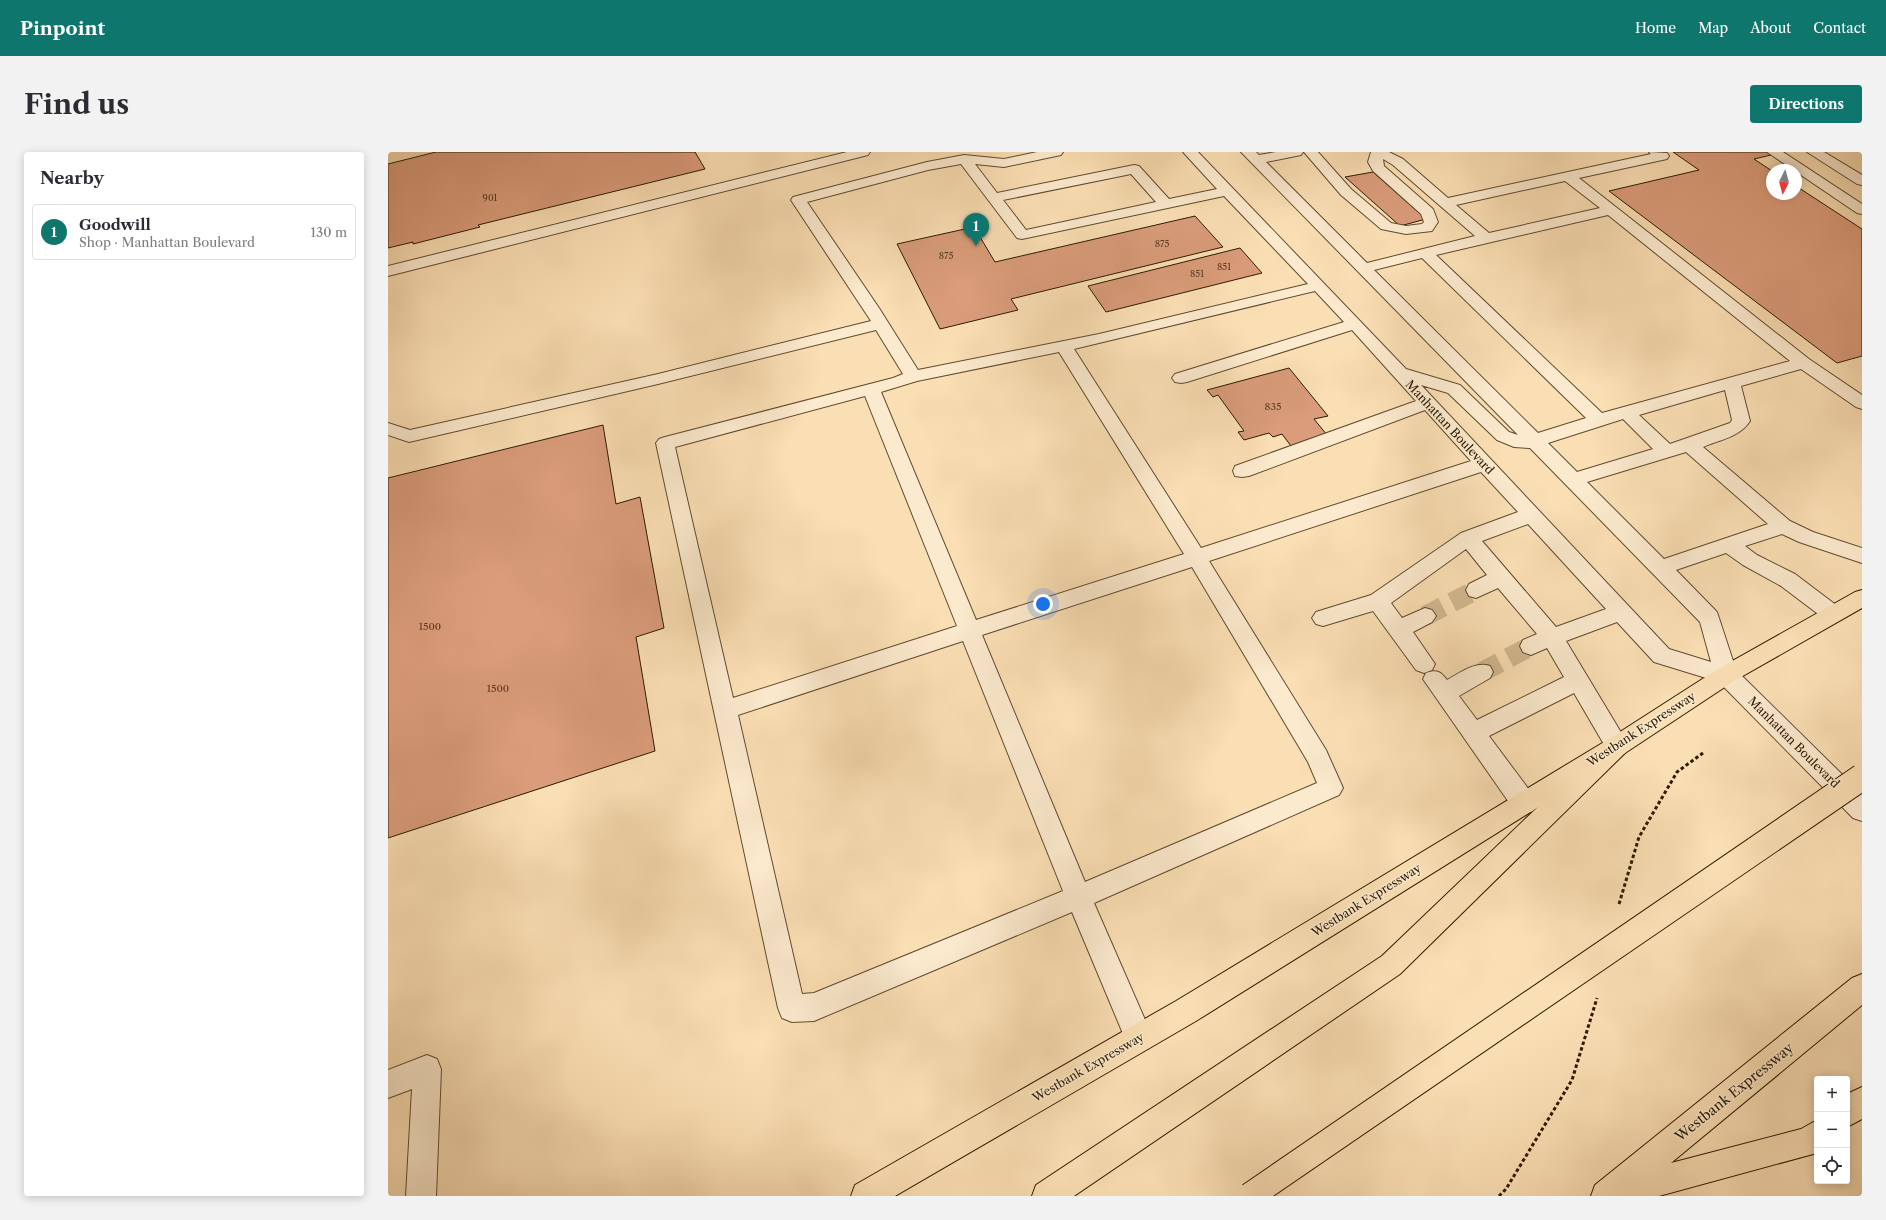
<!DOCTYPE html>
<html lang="en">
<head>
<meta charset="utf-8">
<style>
  body { margin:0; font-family:"Libre Caslon Text",serif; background:#f2f2f3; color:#2b2b33 }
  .controls { position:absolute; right:12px; bottom:12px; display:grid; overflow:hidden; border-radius:4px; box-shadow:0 2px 10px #0003 }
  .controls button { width:36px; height:36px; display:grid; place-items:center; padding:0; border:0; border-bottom:1px solid #e1e1e2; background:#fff; color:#2b2b33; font:20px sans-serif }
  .compass { position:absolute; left:1378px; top:12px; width:36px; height:36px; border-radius:50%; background:#fff; box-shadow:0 2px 10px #0003; rotate:186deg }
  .you { position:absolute; left:655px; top:452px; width:14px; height:14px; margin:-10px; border:3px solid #fff; border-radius:50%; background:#1a73e8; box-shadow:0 0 0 6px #1a73e833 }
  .badge { display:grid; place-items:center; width:26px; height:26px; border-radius:50%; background:#0f766e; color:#fff; font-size:13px; font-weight:700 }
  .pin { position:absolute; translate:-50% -33px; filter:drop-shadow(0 1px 2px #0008) }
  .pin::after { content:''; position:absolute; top:21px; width:14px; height:12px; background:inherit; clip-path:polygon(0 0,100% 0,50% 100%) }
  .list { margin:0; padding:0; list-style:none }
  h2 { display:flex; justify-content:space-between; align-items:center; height:52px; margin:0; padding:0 16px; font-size:17px }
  h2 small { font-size:13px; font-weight:400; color:#7c7c81 }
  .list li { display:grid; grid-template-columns:26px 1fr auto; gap:12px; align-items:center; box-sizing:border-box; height:56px; margin:0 8px 8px; padding:0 8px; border:1px solid #e1e1e2; border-radius:4px }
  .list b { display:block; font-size:15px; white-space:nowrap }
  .list p { margin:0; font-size:13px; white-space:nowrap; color:#7c7c81 }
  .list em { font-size:13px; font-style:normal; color:#7c7c81 }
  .icon { flex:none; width:22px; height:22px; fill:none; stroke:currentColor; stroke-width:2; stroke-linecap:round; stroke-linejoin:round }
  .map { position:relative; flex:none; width:1474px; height:1044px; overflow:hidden; border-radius:4px }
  header { display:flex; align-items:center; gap:24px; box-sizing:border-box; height:56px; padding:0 20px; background:#0f766e; color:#fff }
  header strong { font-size:19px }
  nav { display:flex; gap:22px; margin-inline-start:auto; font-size:14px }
  .intro { display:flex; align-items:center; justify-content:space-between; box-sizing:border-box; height:96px; padding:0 24px }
  h1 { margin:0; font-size:28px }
  .button { padding:10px 18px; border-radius:4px; background:#0f766e; color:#fff; font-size:14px; font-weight:700 }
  main { display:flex; gap:24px; padding:0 24px }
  aside { flex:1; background:#fff; border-radius:4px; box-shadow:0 2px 10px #0003 }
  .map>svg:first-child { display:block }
</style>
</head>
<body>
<header>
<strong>Pinpoint</strong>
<nav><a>Home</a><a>Map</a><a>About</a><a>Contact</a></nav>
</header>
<div class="intro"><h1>Find us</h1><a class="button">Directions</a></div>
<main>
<aside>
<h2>Nearby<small></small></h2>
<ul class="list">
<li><span class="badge">1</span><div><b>Goodwill</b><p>Shop · Manhattan Boulevard</p></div><em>130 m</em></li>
</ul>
</aside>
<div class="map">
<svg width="1474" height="1044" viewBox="0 0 1474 1044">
  <rect width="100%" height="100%" fill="#fbdfb4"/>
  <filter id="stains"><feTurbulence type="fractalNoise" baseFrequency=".005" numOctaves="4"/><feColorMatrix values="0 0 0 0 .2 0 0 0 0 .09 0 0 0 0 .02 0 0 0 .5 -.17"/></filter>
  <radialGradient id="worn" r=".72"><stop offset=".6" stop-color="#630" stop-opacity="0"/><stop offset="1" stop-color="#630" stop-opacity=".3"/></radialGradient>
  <g fill="#da9c7a" stroke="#2c1a02">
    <polygon points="48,0 307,0 317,17 90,73 92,75 25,92 25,90 0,96 0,12"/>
    <polygon points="1285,0 1378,0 1383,3 1366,7 1384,19 1384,42 1408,42 1408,34 1474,77 1474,204 1449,211 1221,39 1311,18"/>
    <polygon points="985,20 1038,67 1012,74 957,25"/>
    <polygon points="807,64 835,95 623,147 630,158 552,177 509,92 586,75 607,110"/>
    <polygon points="852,96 874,121 718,160 700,134"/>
    <polygon points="901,216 940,264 926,267 939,283 903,294 894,282 885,285 881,281 856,288 850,280 856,279 830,243 825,245 819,238"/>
    <polygon points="215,273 228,352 252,345 276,476 248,485 267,599 0,686 0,326"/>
  </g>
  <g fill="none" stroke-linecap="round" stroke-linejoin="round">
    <g stroke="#d2b890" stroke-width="20" stroke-dasharray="20 10" stroke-linecap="butt">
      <polyline points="1037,464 1088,438"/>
      <polyline points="1094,520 1143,494"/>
    </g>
    <g stroke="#604b2e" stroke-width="2">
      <g id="minor">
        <polygon points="459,0 482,0 480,3 0,124 0,114"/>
        <path d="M649 0H675L673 3 616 15 587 12 609 41 746 13 751 14 781 47 829 37 795 0H810L1018 217 1072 233 1121 280 1130 283 853 0H868L871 3 888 0H915L913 3 878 10 979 111 1087 84 1005 13 995 7 996 14 1045 57 1050 70 1044 79 1018 82 993 77 953 43 916 0H930L963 37 1003 71 1018 74 1034 72 1036 70 1033 62 985 19 980 10 983 0H1001L1015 7 1060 46 1263 2 1261 0 1279 1 1281 4 1279 7 1191 26 1421 207 1474 243V257L1468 255 1413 217 1353 234 1362 269C1352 285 1331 288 1315 295L1402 369 1425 380 1474 396V411L1411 390 1394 382 1357 394 1369 403 1407 422 1452 456 1456 462 1452 468 1445 470 1438 468 1393 434 1355 413 1338 401 1288 418 1329 460 1348 518 1474 642V669L1465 666 1331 530 1266 510 1229 470 1178 489 1237 587 1241 594 1237 601 1229 604 1221 601 1186 541 1101 584 1145 643 1148 651 1145 659 1136 662 1127 659 1035 527 1038 521C1049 517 1053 520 1059 528 1072 521 1087 509 1102 514L1105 520 1102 526 1071 544 1089 568 1176 525 1159 496 1143 503 1135 500 1132 494 1135 488 1149 482 1110 436 1088 446 1081 444 1078 438 1081 432 1099 423 1078 397 1003 451 1014 466 1037 456 1044 458 1048 464 1044 470 1025 480 1047 512 1044 518 1036 521 1028 518 985 459 935 474 928 472 924 466 928 460 983 443 1073 381 1130 360 1093 320 821 409 938 598 955 636 951 643 706 751 765 886 761 896 751 900 741 896 684 760 426 869 404 870 394 866 390 856 268 291 271 287 277 285 505 226 515 222 488 178 270 232 21 290 0 283V271L22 278 270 222 483 169 403 48 405 45 539 10 576 3 616 7ZM573 12 629 86 634 87 836 44 920 132 711 182 530 218 491 156 419 50 540 18ZM743 22 768 50 638 78 615 48ZM1177 29 1212 56 1101 81 1068 53ZM1220 63 1402 209 1214 261 1048 103ZM1034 106 1198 266 1150 281 986 118ZM927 139 956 170 787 222 784 226 787 230 793 231 799 230 964 178 1028 249 847 314 845 319 847 324 854 325 861 324 1037 258 1083 309 813 396 686 197ZM671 200 796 402 588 468 493 240 529 229ZM1033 233 1060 241 1109 288 1126 295 1142 296 1312 470 1323 510 1281 497ZM1337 238 1344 268 1342 271 1282 292 1251 263ZM477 244 569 474 345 546 287 295ZM1235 267 1265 297 1189 320 1160 291ZM1298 300 1380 372 1276 407 1199 330ZM1140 372 1218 457 1168 475 1094 389ZM804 415 920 610 929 631 697 730 594 483ZM575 489 675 739 426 841 414 842 350 563Z"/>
        <polygon points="1379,0 1395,0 1474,52 1474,62 1469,61"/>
        <polygon points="1419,0 1436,0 1474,23 1474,33 1469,32"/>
        <polygon points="39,903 49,907 53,917 48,1044 18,1044 24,937 0,946 0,918"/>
      </g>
    </g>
    <g stroke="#2c1a02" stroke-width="2">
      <polygon id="major" points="1474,438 1474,456 1346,529 1237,601 808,869 507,1044 463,1044 467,1033 788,849 1221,587 1330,517 1467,440"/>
    </g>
    <g stroke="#2c1a02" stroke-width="2">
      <g id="highway">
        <polygon points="1229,584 1237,587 1241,594 1237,601 1012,822 686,1044 644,1044 648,1033 994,804 1221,587"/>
        <polygon points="1474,822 1474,853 1283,1011 1413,977 1429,968 1429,1001 1271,1044 1203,1044 1207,1033 1464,826"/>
        <polygon points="1474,935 1474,967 1459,975 1459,942"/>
      </g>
    </g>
    <g stroke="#2c1a02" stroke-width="3" stroke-dasharray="3.5 2.5" stroke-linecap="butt">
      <polyline points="1231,752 1251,685 1289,620 1315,601"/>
      <polyline points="1111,1044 1118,1037 1184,928 1209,846"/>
    </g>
    <use href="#minor" fill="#fceace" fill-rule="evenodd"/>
    <use href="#major" fill="#fbdfb4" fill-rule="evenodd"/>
    <use href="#highway" fill="#fbdfb4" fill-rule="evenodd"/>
    <g stroke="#2c1a02" stroke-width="28" stroke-linecap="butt">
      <polyline id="highway-bridge" points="862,1044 1474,625"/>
    </g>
    <use href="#highway-bridge" stroke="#fbdfb4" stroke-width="26"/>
  </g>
  <g text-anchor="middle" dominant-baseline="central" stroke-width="3" stroke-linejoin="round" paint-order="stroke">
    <g font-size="9" fill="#583a20">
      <text x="102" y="45">901</text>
      <text x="774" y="91">875</text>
      <text x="558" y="103">875</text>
      <text x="836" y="114">851</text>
      <text x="809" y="121">851</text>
    </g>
    <g font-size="10" fill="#583a20">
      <text x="885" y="254">835</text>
      <text x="42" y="474">1500</text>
      <text x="110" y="536">1500</text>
    </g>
    <g font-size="12" fill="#2c1a02" stroke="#fceace">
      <text transform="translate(1062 275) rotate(47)">Manhattan Boulevard</text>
      <text transform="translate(1253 577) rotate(-33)">Westbank Expressway</text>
      <text transform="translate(1406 590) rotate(45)">Manhattan Boulevard</text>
      <text transform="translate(978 748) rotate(-32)">Westbank Expressway</text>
      <text transform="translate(700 915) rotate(-30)">Westbank Expressway</text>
    </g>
    <g font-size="14" fill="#2c1a02" stroke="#fceace">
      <text transform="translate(1346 940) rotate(-39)">Westbank Expressway</text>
    </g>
  </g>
  <rect width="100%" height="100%" filter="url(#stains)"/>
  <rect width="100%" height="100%" fill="url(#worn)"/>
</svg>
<div class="controls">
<button>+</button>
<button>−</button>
<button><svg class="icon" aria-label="locate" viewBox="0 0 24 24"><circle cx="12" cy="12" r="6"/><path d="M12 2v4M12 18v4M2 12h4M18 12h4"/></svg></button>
</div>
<svg class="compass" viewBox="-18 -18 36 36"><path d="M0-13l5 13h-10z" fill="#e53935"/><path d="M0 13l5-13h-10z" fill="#7c7c81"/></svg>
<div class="you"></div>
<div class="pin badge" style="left:588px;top:94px">1</div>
</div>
</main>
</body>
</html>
